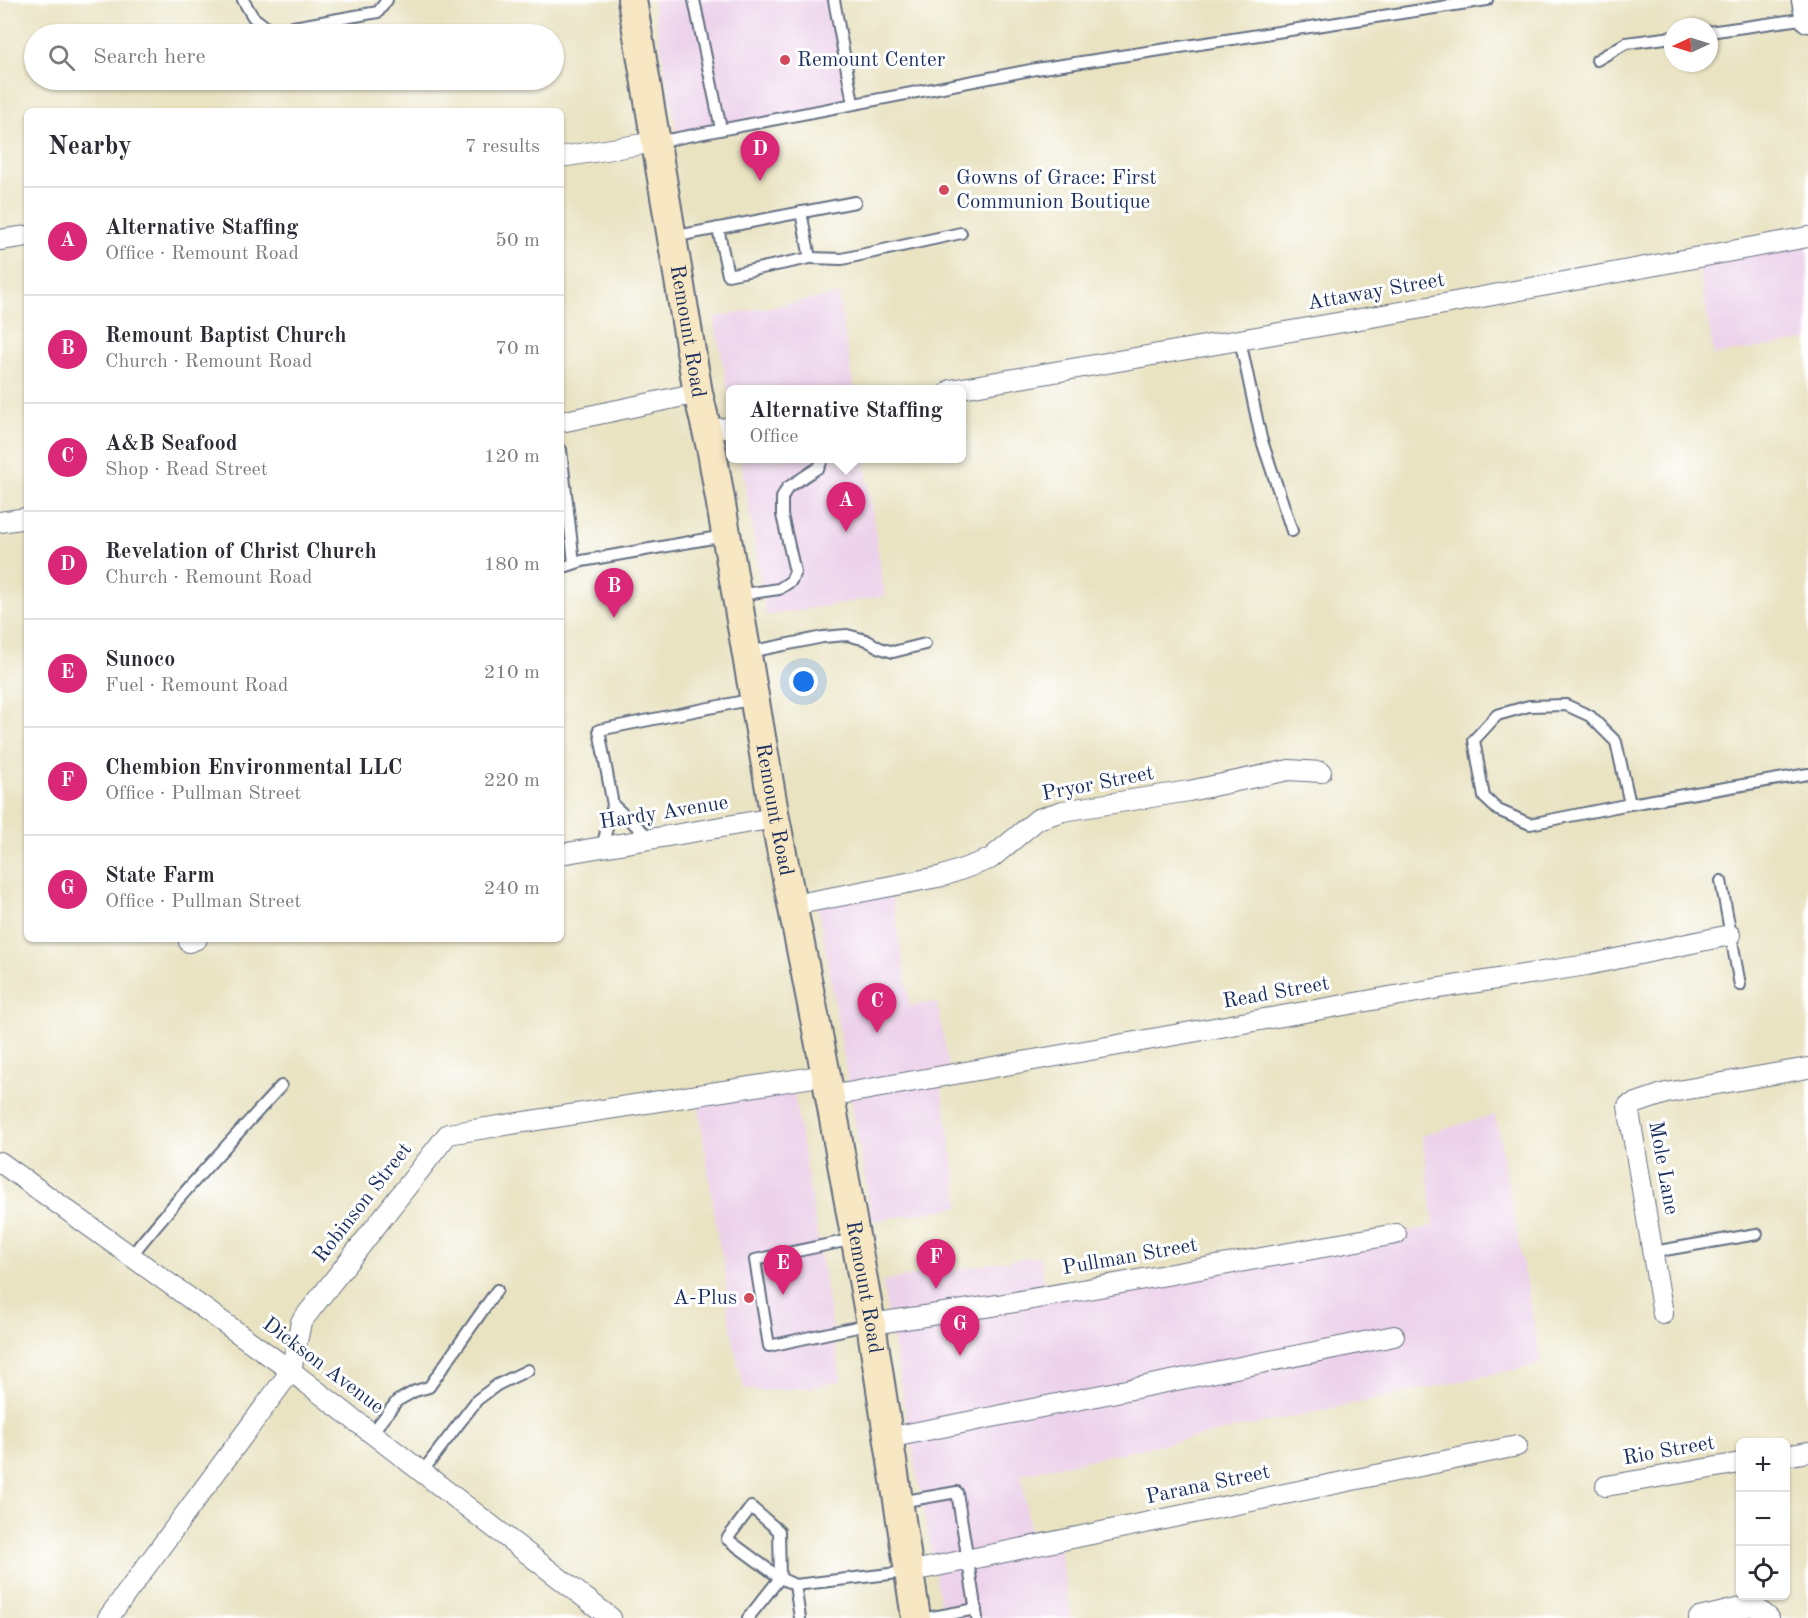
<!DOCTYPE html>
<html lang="en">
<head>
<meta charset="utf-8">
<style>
  body { margin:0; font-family:"Old Standard TT",serif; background:#f2f2f3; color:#2b2b33 }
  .controls { position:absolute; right:18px; bottom:18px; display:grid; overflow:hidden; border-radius:9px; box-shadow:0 2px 4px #0004 }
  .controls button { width:54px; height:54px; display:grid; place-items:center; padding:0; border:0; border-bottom:2px solid #e1e1e2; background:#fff; color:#2b2b33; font:30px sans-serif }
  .compass { position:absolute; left:1664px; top:18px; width:54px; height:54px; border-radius:50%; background:#fff; box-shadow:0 2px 4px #0004; rotate:266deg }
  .you { position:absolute; left:804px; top:682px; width:21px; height:21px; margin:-15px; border:4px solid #fff; border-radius:50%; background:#1a73e8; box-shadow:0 0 0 9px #1a73e833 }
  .badge { display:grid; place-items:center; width:39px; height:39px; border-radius:50%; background:#db2777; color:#fff; font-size:20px; font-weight:700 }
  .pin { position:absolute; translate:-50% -50px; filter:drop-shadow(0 2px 3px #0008) }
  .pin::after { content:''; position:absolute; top:32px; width:21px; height:18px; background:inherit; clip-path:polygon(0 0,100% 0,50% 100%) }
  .popup { position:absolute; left:726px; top:385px; width:240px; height:78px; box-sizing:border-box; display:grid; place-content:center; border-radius:9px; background:#fff; filter:drop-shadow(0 2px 4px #0005); font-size:20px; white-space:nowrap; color:#7c7c81 }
  .popup b { font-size:22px; color:#2b2b33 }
  .popup::after { content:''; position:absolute; left:50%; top:100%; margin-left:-12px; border:12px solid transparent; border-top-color:#fff }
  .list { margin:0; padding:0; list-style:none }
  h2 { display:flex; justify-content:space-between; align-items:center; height:78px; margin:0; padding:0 24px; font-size:26px }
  h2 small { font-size:20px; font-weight:400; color:#7c7c81 }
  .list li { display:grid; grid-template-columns:39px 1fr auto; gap:18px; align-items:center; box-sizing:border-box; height:108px; padding:0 24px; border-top:2px solid #e1e1e2 }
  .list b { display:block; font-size:22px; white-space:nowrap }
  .list p { margin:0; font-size:20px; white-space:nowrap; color:#7c7c81 }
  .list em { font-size:20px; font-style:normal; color:#7c7c81 }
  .icon { flex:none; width:33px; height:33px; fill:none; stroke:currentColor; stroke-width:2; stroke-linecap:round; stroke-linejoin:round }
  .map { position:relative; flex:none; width:1808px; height:1618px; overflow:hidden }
  .search { position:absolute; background:#fff; box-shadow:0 2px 4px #0004; left:24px; top:24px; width:540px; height:66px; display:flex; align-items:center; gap:15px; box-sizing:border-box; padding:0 21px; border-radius:33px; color:#7c7c81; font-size:22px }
  .panel { position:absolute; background:#fff; box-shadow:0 2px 4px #0004; left:24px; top:108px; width:540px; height:834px; border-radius:9px }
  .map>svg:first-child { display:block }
</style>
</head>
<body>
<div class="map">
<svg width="1808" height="1618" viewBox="0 0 1808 1618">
  <rect width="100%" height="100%" fill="#fff"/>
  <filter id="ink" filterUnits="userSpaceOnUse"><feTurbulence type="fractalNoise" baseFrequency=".0167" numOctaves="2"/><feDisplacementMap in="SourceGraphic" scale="12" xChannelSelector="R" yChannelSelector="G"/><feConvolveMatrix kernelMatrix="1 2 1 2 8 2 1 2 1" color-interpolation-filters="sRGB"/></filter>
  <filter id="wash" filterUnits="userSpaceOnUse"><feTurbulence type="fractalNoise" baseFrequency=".008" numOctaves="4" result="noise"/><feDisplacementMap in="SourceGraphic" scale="24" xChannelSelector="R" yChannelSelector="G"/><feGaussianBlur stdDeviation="1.35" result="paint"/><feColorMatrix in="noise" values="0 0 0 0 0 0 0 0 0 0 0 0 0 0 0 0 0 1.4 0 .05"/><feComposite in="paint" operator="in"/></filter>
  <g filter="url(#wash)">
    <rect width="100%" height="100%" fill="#e9e3c2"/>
    <g fill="#ecd1ea">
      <polygon points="652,0 833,0 853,103 678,138"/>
      <polygon points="1808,237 1808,340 1714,355 1697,258"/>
      <polygon points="838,295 854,389 730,390 730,400 714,317"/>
      <polygon points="741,459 864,459 885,596 766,616"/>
      <polygon points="890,886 910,1006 937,1002 950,1075 940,1077 960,1207 872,1221 817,900"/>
      <polygon points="792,1081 841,1381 812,1387 765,1391 745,1389 738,1364 728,1312 725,1268 718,1239 697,1095"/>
      <polygon points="1495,1115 1541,1364 1021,1474 1032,1546 1058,1541 1071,1618 943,1618 882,1281 1040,1256 1046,1294 1396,1234 1434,1226 1422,1135"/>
    </g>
  </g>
  <g filter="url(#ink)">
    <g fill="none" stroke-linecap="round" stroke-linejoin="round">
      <g stroke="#636e81" stroke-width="14">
        <g id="service">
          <polyline points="243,0 253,17 271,31 378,12 387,0"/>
          <polyline points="694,0 721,129"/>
          <polyline points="834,0 853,103"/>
          <polyline points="1709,32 1808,18"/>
          <polyline points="1597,60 1626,43 1673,37"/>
          <polyline points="657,142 1036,69 1487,0"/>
          <polyline points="718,228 728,275 810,258 801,212"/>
          <polyline points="672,237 855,202"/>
          <polyline points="810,258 842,259 961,233"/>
          <polyline points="1240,340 1261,438 1292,531"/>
          <polyline points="561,450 574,563"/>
          <polyline points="561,568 582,561 724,536"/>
          <polyline points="738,595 779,589 791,581 795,572 782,515 782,498 787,488 819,467 823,458"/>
          <polyline points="749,652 823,637 847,635 866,640 880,648 893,652 925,644"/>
          <polyline points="1630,804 1616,742 1590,716 1566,705 1529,706 1497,715 1474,740 1484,797 1498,810 1530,824 1630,804 1808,774"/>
          <polyline points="613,805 599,730 754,699"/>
          <polyline points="602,847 613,805 651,839"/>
          <polyline points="1721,881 1740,985"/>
          <polyline points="854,1239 755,1260 769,1346 871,1324"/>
          <polyline points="1653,1252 1757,1234"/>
          <path d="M131 1256C178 1197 230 1142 281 1086"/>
          <polyline points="372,1433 397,1401 415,1391 429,1387 497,1290"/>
          <polyline points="422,1472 477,1400 497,1385 528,1370"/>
          <polyline points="900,1502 957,1492 977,1618"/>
          <polyline points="795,1585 800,1618"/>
          <polyline points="748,1618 780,1578 779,1531 751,1507 727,1539 780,1578 795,1585 907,1572"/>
          <polyline points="927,1618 976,1609"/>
        </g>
      </g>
      <g stroke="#636e81" stroke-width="22">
        <g id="minor">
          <polyline points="561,157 656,142"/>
          <polyline points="0,240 27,236"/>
          <polyline points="951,390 1406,311 1808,237"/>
          <polyline points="561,422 698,393"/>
          <polyline points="708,431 730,427"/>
          <polyline points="0,522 27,518"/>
          <polyline points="561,854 775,818"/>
          <polyline points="793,905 943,876 990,859 1038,819 1063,811 1189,791 1289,770 1321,772"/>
          <polyline points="189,942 197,939"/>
          <polyline points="830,1096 1440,988 1587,965 1730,935"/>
          <polyline points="0,1162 291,1371 611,1618"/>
          <polyline points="1663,1314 1628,1106 1666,1093 1808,1068"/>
          <polyline points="871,1324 998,1305 1396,1234"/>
          <polyline points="888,1438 1394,1336"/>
          <polyline points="1786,1456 1808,1452"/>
          <polyline points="1606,1486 1740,1463"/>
          <polyline points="908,1572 1517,1446"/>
          <polyline points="108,1618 291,1371 301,1322 448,1134 826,1075"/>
          <polyline points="1699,1618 1753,1605 1769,1618"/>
        </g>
      </g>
      <g stroke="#636e81" stroke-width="27">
        <polyline id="tertiary" points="1804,0 1808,20"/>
      </g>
      <g stroke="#636e81" stroke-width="32">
        <g id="secondary">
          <path id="s1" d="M632 0 698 393 712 452 775 818 826 1075 871 1324 916 1618"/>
        </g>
      </g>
      <use href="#service" stroke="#fff" stroke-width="10"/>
      <use href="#minor" stroke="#fff" stroke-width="20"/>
      <use href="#tertiary" stroke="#fff" stroke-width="24"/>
      <use href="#secondary" stroke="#f8e7c3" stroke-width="28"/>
    </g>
  </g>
  <g fill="#d1495b" stroke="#fff" stroke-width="2">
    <circle cx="785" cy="60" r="6"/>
    <circle cx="944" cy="190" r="6"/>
    <circle cx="749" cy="1298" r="6"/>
  </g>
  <g text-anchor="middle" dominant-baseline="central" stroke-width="6" stroke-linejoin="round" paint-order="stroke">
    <g font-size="21" fill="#1b2f5e" stroke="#fff" text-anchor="start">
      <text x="797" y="60">Remount Center</text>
      <text x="956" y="178">Gowns of Grace: First<tspan x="956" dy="24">Communion Boutique</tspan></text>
      <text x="737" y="1298" text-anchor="end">A-Plus</text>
    </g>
    <g font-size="21" fill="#1b2f5e" stroke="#fff">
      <text transform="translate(1376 292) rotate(-10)">Attaway Street</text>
      <text stroke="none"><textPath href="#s1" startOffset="336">Remount Road</textPath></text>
      <text transform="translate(1098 784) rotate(-11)">Pryor Street</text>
      <text stroke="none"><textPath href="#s1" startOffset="822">Remount Road</textPath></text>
      <text transform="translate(664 813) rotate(-9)">Hardy Avenue</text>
      <text transform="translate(1276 993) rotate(-10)">Read Street</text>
      <text transform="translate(1663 1168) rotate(80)">Mole Lane</text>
      <text transform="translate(363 1203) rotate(-52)">Robinson Street</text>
      <text transform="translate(1130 1257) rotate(-10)">Pullman Street</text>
      <text stroke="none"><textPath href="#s1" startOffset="1308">Remount Road</textPath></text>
      <text transform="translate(323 1366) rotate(37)">Dickson Avenue</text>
      <text transform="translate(1669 1451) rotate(-10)">Rio Street</text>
      <text transform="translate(1208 1485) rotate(-12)">Parana Street</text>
    </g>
  </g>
</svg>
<div class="controls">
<button>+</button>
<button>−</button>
<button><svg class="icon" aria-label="locate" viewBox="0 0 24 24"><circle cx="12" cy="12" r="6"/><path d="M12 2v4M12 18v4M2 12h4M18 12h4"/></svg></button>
</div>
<svg class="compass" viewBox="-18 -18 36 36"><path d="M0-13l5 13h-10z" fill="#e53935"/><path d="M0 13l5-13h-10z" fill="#7c7c81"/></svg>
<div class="you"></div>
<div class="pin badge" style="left:846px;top:532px">A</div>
<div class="popup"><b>Alternative Staffing</b>Office</div>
<div class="pin badge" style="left:614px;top:618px">B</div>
<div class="pin badge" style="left:877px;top:1033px">C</div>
<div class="pin badge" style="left:760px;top:181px">D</div>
<div class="pin badge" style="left:783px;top:1295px">E</div>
<div class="pin badge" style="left:936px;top:1289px">F</div>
<div class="pin badge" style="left:960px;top:1356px">G</div>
<div class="search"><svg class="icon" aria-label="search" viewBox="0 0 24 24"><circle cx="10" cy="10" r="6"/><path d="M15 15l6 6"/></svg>Search here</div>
<section class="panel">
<h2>Nearby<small>7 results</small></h2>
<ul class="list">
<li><span class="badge">A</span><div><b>Alternative Staffing</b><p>Office · Remount Road</p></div><em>50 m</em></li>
<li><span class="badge">B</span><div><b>Remount Baptist Church</b><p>Church · Remount Road</p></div><em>70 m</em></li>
<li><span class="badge">C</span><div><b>A&amp;B Seafood</b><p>Shop · Read Street</p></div><em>120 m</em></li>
<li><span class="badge">D</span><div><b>Revelation of Christ Church</b><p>Church · Remount Road</p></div><em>180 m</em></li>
<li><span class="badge">E</span><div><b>Sunoco</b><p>Fuel · Remount Road</p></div><em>210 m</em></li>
<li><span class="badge">F</span><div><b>Chembion Environmental LLC</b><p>Office · Pullman Street</p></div><em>220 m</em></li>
<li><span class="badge">G</span><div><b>State Farm</b><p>Office · Pullman Street</p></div><em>240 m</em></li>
</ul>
</section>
</div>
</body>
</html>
